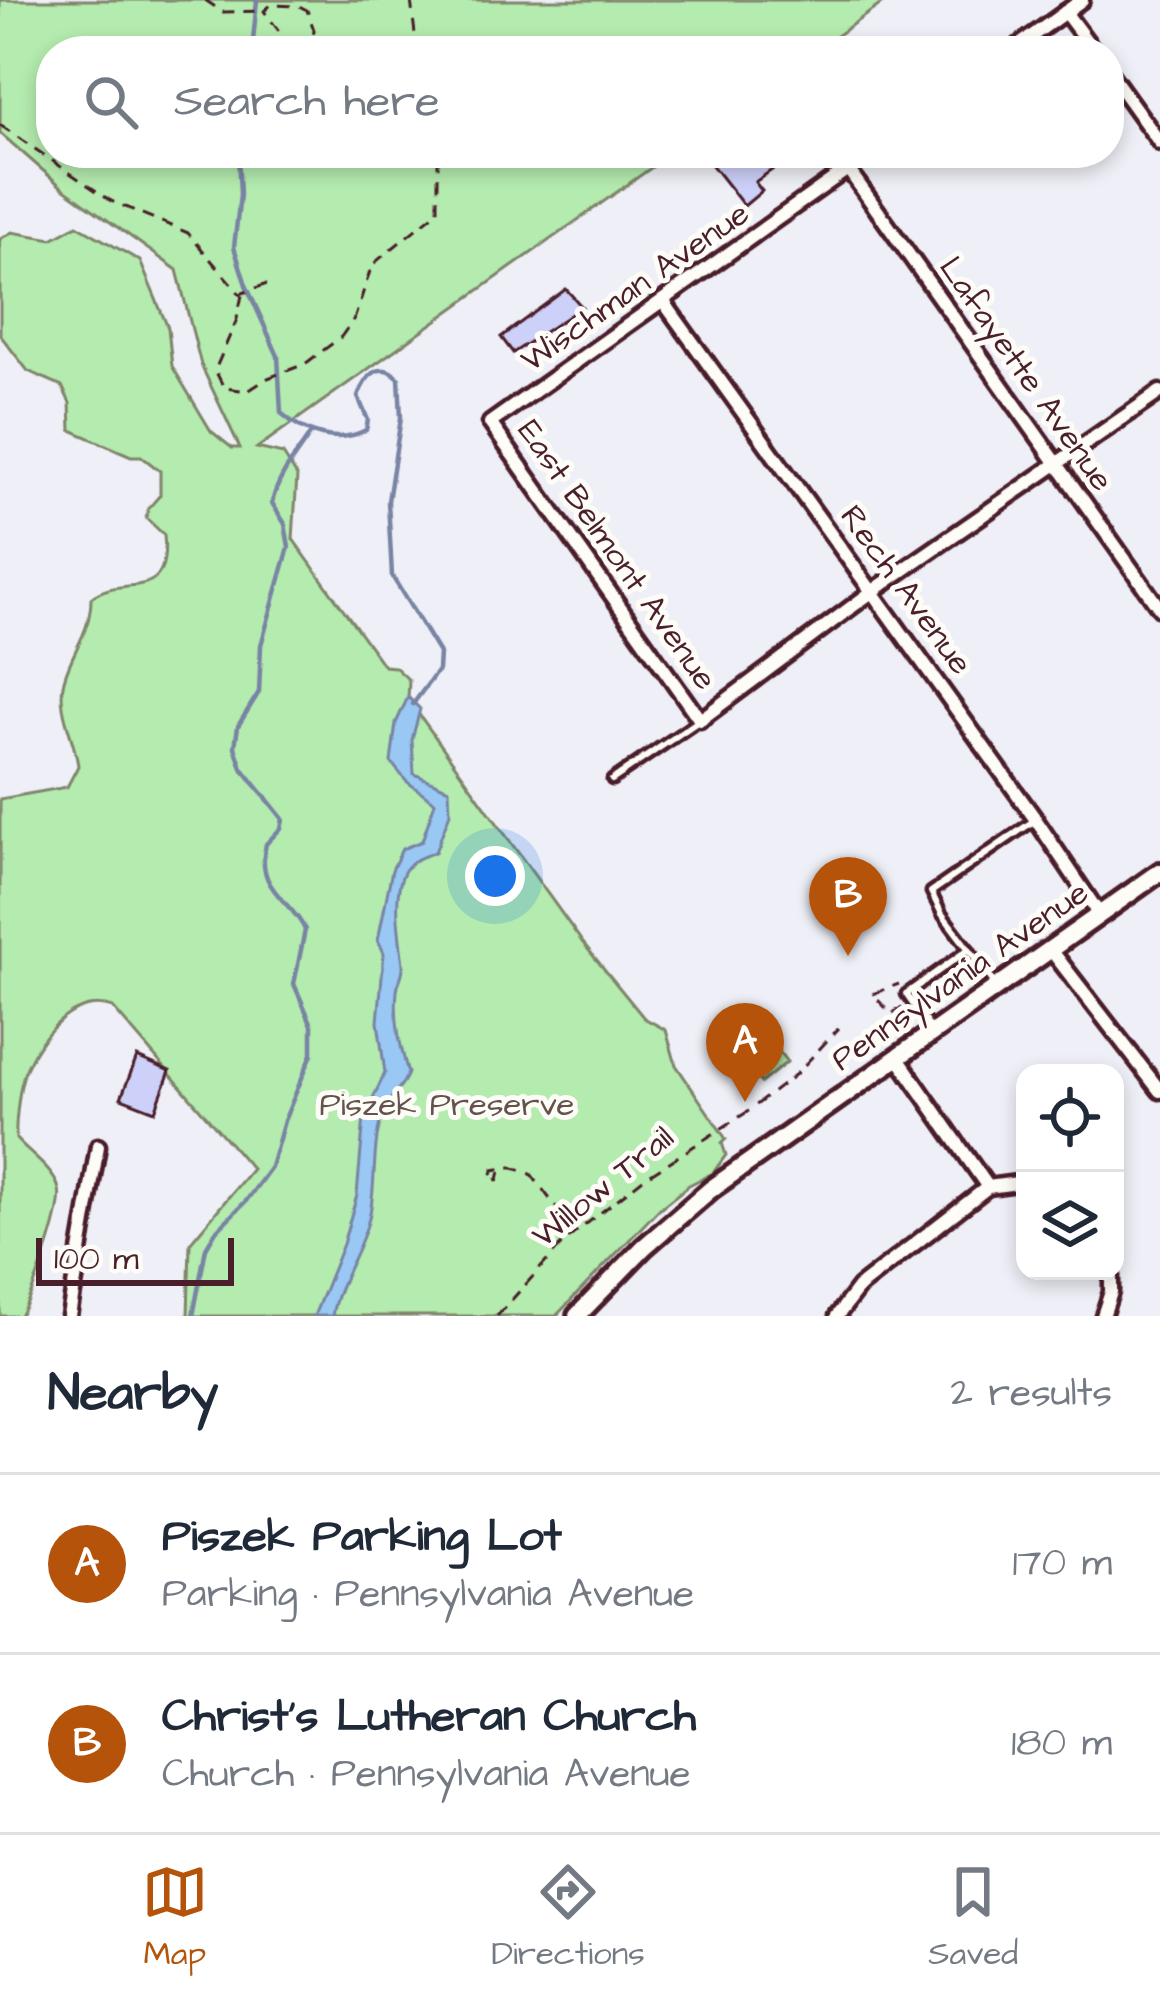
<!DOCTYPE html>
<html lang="en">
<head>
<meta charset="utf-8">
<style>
  body { margin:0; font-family:"Architects Daughter",sans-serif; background:#f2f2f3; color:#1f2937 }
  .controls { position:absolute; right:36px; bottom:36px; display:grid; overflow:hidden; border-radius:24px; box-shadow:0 6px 18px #0003 }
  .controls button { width:108px; height:108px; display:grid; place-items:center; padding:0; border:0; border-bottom:3px solid #e0e1e3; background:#fff; color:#1f2937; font:60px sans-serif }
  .scale { position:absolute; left:36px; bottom:30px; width:198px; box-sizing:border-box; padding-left:12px; border:6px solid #4a1f2b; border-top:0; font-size:33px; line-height:42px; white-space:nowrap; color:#4a1f2b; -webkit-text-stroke:9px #fdfcf7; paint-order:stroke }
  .you { position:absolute; left:495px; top:876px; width:42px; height:42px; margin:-30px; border:9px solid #fff; border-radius:50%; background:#1a73e8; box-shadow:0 0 0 18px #1a73e833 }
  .badge { display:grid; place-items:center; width:78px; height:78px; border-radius:50%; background:#b45309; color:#fff; font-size:39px; font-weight:700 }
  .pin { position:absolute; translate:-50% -99px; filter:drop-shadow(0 3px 6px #0008) }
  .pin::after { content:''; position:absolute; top:63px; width:42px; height:36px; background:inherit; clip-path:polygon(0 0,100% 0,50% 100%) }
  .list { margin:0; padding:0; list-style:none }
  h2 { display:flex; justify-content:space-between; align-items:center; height:156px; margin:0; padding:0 48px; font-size:51px }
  h2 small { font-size:39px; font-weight:400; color:#747a83 }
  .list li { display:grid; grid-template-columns:78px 1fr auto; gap:36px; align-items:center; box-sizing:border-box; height:180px; padding:0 48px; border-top:3px solid #e0e1e3 }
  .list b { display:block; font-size:45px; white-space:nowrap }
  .list p { margin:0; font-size:39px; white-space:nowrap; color:#747a83 }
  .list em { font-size:39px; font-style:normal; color:#747a83 }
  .icon { flex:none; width:66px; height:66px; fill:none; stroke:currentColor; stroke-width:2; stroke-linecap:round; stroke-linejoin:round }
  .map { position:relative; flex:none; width:1160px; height:1316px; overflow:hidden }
  .search { position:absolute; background:#fff; box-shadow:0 6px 18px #0003; left:36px; right:36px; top:36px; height:132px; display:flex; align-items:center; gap:30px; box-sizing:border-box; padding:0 42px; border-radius:48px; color:#747a83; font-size:45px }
  .sheet { height:516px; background:#fff }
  nav { display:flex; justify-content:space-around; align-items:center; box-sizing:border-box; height:168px; border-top:3px solid #e0e1e3; background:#fff; font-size:33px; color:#747a83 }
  nav a { display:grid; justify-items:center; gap:6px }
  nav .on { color:#b45309 }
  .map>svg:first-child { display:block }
</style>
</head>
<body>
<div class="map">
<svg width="1160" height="1316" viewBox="0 0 1160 1316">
  <rect width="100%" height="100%" fill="#efeff7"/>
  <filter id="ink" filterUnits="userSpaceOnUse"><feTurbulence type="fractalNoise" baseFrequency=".00833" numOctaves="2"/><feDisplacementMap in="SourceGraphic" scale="24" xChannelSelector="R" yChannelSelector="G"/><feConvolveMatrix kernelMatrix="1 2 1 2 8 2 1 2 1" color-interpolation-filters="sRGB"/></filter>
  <g filter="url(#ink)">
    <g fill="#b4ebae" stroke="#7f856c" stroke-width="3">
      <path d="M0 0H887L815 51H51V153H672L257 448 283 454 297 476 293 539 384 666 395 667 409 680 408 699 583 943 644 1018 666 1030 676 1065 726 1139 722 1143 726 1155 713 1173 689 1185 660 1208 556 1316H188L190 1243 252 1169 113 1008C72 994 38 1039 24 1074 19 1088 15 1124 16 1139 29 1154 54 1170 59 1189 64 1210 32 1296 20 1316H0V799L67 787 78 766C75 739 56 709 64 680 72 650 91 632 91 598 122 572 171 608 164 535L146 518 148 509 160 495V471L141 456H131L71 430 70 403 62 386 28 371 0 335V239L12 232 52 239 77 225 140 261 168 328 172 366 211 431 232 448H240L201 365 177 270 63 188 0 133Z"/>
      <polygon points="760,1027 787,1062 761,1083 734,1047"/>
    </g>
    <path fill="#99c8f4" stroke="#7984a4" stroke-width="3" d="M408 697 420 709 412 740 414 774 449 789 450 813 435 852C423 857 412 859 404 872 392 895 400 939 403 964 404 974 398 981 397 991 394 1020 400 1045 408 1073 403 1088 388 1097 383 1113 371 1146 377 1184 369 1218 361 1252 338 1280 332 1316H314L343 1244 357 1195 364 1117 385 1073 378 1022 384 953 378 940 392 870 402 849 422 841 435 802 406 781 391 762 396 723Z"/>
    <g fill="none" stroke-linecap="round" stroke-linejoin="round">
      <g stroke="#7984a4" stroke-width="4.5">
        <polyline points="252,51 257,0"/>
        <path d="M238 153 240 195 234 247 246 285 278 356 281 413C305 434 337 445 366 430L368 420 358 397C365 376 380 359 399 378L401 418 388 501 392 576 439 653 438 670 413 704"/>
        <path d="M193 1316 206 1248 216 1231 246 1201 271 1167 284 1121 312 1054V1025L294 984 305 930C293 901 254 890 266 844L281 828 283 819 242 768 235 747 238 726 259 692 261 645 289 547 285 524 272 503C278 476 296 456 311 433"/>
      </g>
    </g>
    <g fill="#cdd0f8" stroke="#4a1f2b" stroke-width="3">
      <polygon points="727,153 777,153 783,162 755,182 762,191 744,206 711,164"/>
      <polygon points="566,289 582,307 513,353 501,337"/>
      <polygon points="137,1057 170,1071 155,1111 121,1098"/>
    </g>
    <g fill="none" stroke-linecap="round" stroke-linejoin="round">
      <g stroke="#4a1f2b" stroke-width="15">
        <g id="lane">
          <polyline points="612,780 697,722"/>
          <polyline points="995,984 942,914 931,892 1035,820"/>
          <polyline points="932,1031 906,994 969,949"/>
        </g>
      </g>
      <g stroke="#4a1f2b" stroke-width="21">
        <g id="street">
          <polyline points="1065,12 1094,51"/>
          <polyline points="1011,51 1082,0"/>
          <polyline points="1109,72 1160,143"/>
          <polyline points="870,153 490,423 700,720 873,591 1160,392"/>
          <polyline points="848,169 1160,609"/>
          <polyline points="663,301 1036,820 1100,915"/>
          <polyline points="1051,950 1160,1091"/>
          <polyline points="897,1057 988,1187"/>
          <polyline points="69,1316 98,1146"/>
          <polyline points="837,1316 859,1287 988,1187 1025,1182"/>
          <polyline points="1103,1316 1111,1292 1111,1271"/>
        </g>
      </g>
      <g stroke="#4a1f2b" stroke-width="26">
        <polyline id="secondary" points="577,1316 644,1247 711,1189 1160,872"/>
      </g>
      <g stroke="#4a1f2b" stroke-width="3" stroke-dasharray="12 9" stroke-linecap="butt">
        <polyline points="205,0 223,12 264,11"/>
        <polyline points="411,0 417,51"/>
        <polyline points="285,51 279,31 264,11 271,5 299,6 307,10 314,30 311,51"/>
        <polyline points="0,125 111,201 188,233 240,294 267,284"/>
        <polyline points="242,295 237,319 215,370 224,388 248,391 268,378 305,364 341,337 355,317 372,265 438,211 438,153"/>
        <polyline points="873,994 899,984"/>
        <polyline points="878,1000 892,1014 902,1007"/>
        <polyline points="500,1171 498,1180 491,1179 493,1170 511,1167 531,1174 575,1232"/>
        <polyline points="497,1316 565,1241 643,1179 750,1110 796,1074 839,1028"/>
      </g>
      <use href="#lane" stroke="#fdfcf7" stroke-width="6"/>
      <use href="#street" stroke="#fdfcf7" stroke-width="12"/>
      <use href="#secondary" stroke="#fdfcf7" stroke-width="16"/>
    </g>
  </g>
  <g text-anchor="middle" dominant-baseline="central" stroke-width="10" stroke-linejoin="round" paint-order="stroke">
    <g font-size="33" fill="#4a1f2b" stroke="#fdfcf7">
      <text transform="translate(635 287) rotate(-35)">Wischman Avenue</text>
      <text transform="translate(1026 374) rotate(55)">Lafayette Avenue</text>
      <text transform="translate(617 555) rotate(55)">East Belmont Avenue</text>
      <text transform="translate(906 590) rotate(54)">Rech Avenue</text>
      <text transform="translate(960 976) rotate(-35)">Pennsylvania Avenue</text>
      <text transform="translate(603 1187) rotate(-39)">Willow Trail</text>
    </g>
    <g font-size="33" fill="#64524c" stroke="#fdfcf7">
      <text x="447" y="1105">Piszek Preserve</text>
    </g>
  </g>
</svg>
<div class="controls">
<button><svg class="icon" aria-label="locate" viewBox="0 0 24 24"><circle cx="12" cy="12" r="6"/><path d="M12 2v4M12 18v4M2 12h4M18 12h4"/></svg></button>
<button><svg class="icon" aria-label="layers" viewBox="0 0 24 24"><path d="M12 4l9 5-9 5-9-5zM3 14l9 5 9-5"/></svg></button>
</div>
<div class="scale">100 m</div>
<div class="you"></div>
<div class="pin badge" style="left:745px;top:1102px">A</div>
<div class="pin badge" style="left:848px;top:956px">B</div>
<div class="search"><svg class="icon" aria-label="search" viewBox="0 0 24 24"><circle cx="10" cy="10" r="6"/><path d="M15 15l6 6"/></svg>Search here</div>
</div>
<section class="sheet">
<h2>Nearby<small>2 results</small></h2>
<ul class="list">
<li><span class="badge">A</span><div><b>Piszek Parking Lot</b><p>Parking · Pennsylvania Avenue</p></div><em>170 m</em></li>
<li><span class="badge">B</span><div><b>Christ's Lutheran Church</b><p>Church · Pennsylvania Avenue</p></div><em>180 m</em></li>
</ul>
</section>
<nav>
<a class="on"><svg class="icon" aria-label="map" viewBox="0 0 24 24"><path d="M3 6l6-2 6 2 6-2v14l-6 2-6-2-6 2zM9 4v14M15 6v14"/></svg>Map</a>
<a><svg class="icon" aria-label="directions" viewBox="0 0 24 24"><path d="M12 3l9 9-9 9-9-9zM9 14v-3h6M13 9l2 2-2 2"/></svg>Directions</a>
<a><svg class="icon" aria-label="saved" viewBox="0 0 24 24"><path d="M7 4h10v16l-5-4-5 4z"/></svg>Saved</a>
</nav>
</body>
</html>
